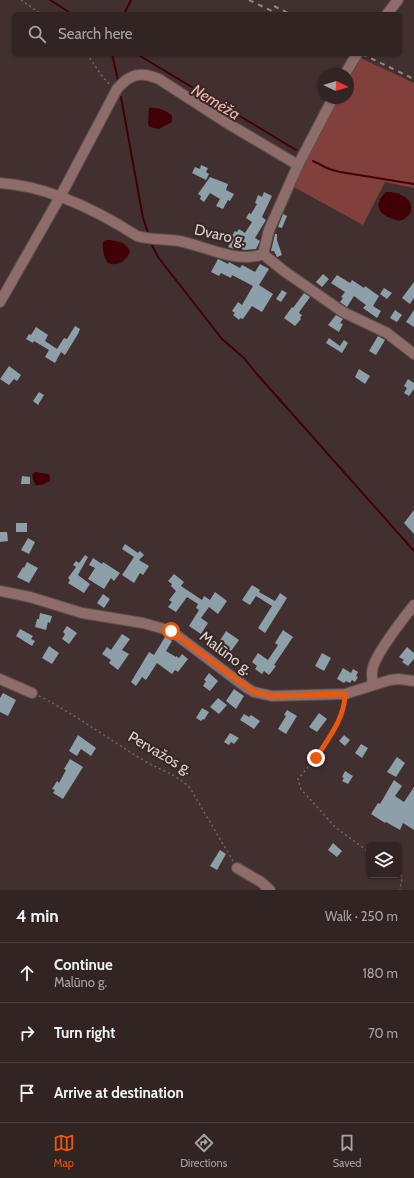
<!DOCTYPE html>
<html lang="en">
<head>
<meta charset="utf-8">
<style>
  body { margin:0; font-family:Cabin,sans-serif; background:#3d3030; color:#f1f3f6 }
  .controls { position:absolute; right:12px; bottom:12px; display:grid; overflow:hidden; border-radius:6px; box-shadow:0 1px 3px #0004 }
  .controls button { width:36px; height:36px; display:grid; place-items:center; padding:0; border:0; border-bottom:1px solid #4c4141; background:#312423; color:#f1f3f6; font:20px sans-serif }
  .compass { position:absolute; left:318px; top:68px; width:36px; height:36px; border-radius:50%; background:#312423; box-shadow:0 1px 3px #0004; rotate:94deg }
  .stop { position:absolute; width:12px; height:12px; margin:-9px; border:3px solid #ea580c; border-radius:50%; background:#fff }
  .stop.end { background:#ea580c; border-color:#fff; box-shadow:0 1px 4px #0008 }
  .list { margin:0; padding:0; list-style:none }
  h2 { display:flex; justify-content:space-between; align-items:center; height:52px; margin:0; padding:0 16px; font-size:17px }
  h2 small { font-size:13px; font-weight:400; color:#a8a4a6 }
  .list li { display:grid; grid-template-columns:26px 1fr auto; gap:12px; align-items:center; box-sizing:border-box; height:60px; padding:0 16px; border-top:1px solid #4c4141 }
  .list b { display:block; font-size:15px; white-space:nowrap }
  .list p { margin:0; font-size:13px; white-space:nowrap; color:#a8a4a6 }
  .list em { font-size:13px; font-style:normal; color:#a8a4a6 }
  .icon { flex:none; width:22px; height:22px; fill:none; stroke:currentColor; stroke-width:2; stroke-linecap:round; stroke-linejoin:round }
  .map { position:relative; flex:none; width:414px; height:890px; overflow:hidden }
  .search { position:absolute; background:#312423; box-shadow:0 1px 3px #0004; left:12px; right:12px; top:12px; height:44px; display:flex; align-items:center; gap:10px; box-sizing:border-box; padding:0 14px; border-radius:6px; color:#a8a4a6; font-size:15px }
  .sheet { height:232px; background:#312423 }
  nav { display:flex; justify-content:space-around; align-items:center; box-sizing:border-box; height:56px; border-top:1px solid #4c4141; background:#312423; font-size:11px; color:#a8a4a6 }
  nav a { display:grid; justify-items:center; gap:2px }
  nav .on { color:#ea580c }
  .map>svg:first-child { display:block }
</style>
</head>
<body>
<div class="map">
<svg width="414" height="890" viewBox="0 0 414 890">
  <rect width="100%" height="100%" fill="#41302f"/>
  <polygon fill="#82403c" points="361,58 414,83 414,188 385,182 363,225 292,186 339,98 348,98 348,81"/>
  <g fill="#410005">
    <path d="M149 108C157 107 166 110 172 116V122L159 129 150 127 148 124Z"/>
    <path d="M386 192C397 191 414 197 411 212 409 215 405 219 402 220 399 221 395 220 393 219 378 214 373 204 386 192Z"/>
    <path d="M106 240C115 240 127 242 130 252 126 261 117 267 108 263 104 258 102 249 103 242Z"/>
    <polygon points="35,472 48,474 50,476 50,481 42,485 35,485 32,475"/>
  </g>
  <g fill="none" stroke-linecap="round" stroke-linejoin="round">
    <g stroke="#410005" stroke-width="2">
      <polyline points="50,0 72,14"/>
      <polyline points="124,14 131,0"/>
      <polyline points="112,54 118,80"/>
      <polyline points="137,54 296,150"/>
      <polyline points="121,97 143,218 149,235"/>
      <polyline points="313,161 329,169 340,172 414,184"/>
      <polyline points="151,243 158,257 222,339 244,358 256,373 414,551"/>
    </g>
  </g>
  <g fill="#8d9fa8">
    <polygon points="201,165 208,168 206,172 209,174 206,180 192,173 195,167 200,169"/>
    <polygon points="210,177 228,184 226,190 234,194 230,201 228,200 223,209 216,206 220,199 210,193 204,202 200,199 201,196 198,194"/>
    <polygon points="264,192 272,196 262,217 266,220 255,238 260,241 256,249 244,250 237,247 235,249 228,247 234,237 232,236 235,231 237,232 239,229 245,233 252,222 246,218 249,213 251,214 257,204 255,203 258,195 262,197"/>
    <polygon points="283,214 287,216 282,228 278,227"/>
    <polygon points="275,234 277,234 277,240 282,255 277,257 274,251 271,251"/>
    <polygon points="218,259 228,264 229,262 240,268 242,265 255,272 260,264 269,269 259,285 273,294 262,312 252,306 243,319 240,318 239,320 233,315 235,313 232,311 238,302 242,305 253,286 232,275 231,278 221,273 219,276 211,272"/>
    <polygon points="323,274 329,279 322,287 316,282"/>
    <polygon points="337,275 350,283 352,280 364,288 365,286 379,296 373,306 381,311 377,318 363,308 366,305 354,296 347,307 340,302 343,298 341,297 345,292 331,283"/>
    <polygon points="414,282 414,298 410,304 402,298"/>
    <polygon points="384,288 392,293 387,299 380,294"/>
    <polygon points="282,290 287,293 281,302 276,299"/>
    <polygon points="304,293 310,297 300,311 299,313 302,315 300,318 301,319 295,326 284,318 292,307 293,308"/>
    <polygon points="395,310 402,315 397,322 390,318"/>
    <polygon points="414,310 414,327 406,322"/>
    <polygon points="336,315 343,319 340,323 343,324 339,332 328,325"/>
    <polygon points="75,326 80,329 78,334 65,355 61,352 55,363 45,357 49,350 34,341 33,343 26,339 29,334 31,335 36,327 48,335 45,341 57,349 64,338 67,339"/>
    <polygon points="378,336 385,340 376,355 369,351"/>
    <polygon points="329,338 340,346 344,340 348,343 342,353 326,343"/>
    <polygon points="9,366 21,375 17,381 14,379 9,385 0,379"/>
    <polygon points="359,369 370,376 365,384 355,377"/>
    <polygon points="408,379 414,383 414,389 409,396 404,393 407,388 404,386"/>
    <polygon points="39,392 44,395 38,405 33,401"/>
    <polygon points="22,476 30,477 30,484 21,484"/>
    <polygon points="414,510 414,534 404,523"/>
    <rect x="16" y="523" width="11" height="9"/>
    <polygon points="0,532 7,532 8,541 0,542"/>
    <polygon points="28,538 35,542 29,554 21,550"/>
    <polygon points="125,544 138,553 140,551 144,555 139,560 149,566 143,575 140,573 134,583 122,575 134,557 122,549"/>
    <polygon points="85,555 88,557 78,575 90,584 84,593 68,583 70,580 68,578 76,567 73,565 76,561 79,563"/>
    <polygon points="93,558 102,564 103,562 120,573 114,581 111,578 104,589 88,579 95,568 89,565"/>
    <polygon points="27,562 38,568 29,583 17,577 23,567 24,568"/>
    <polygon points="174,574 184,582 181,586 202,600 204,596 210,600 215,592 227,601 218,614 209,607 201,618 208,623 201,634 189,626 199,610 196,608 198,604 187,597 176,612 168,607 172,602 169,600 176,591 171,586 172,584 168,581"/>
    <polygon points="252,585 260,590 259,592 275,601 280,593 287,598 265,633 258,628 272,606 256,596 250,605 242,600"/>
    <polygon points="103,594 110,599 104,608 97,603"/>
    <polygon points="40,613 52,616 50,623 48,622 46,630 35,627 37,619 39,619"/>
    <polygon points="67,626 77,633 69,644 62,639 65,634 63,632"/>
    <polygon points="20,629 33,636 31,639 35,641 32,646 16,636"/>
    <polygon points="283,630 293,637 274,665 276,666 269,675 264,671 262,674 255,669 257,666 252,662 258,653 268,660 278,645 275,643"/>
    <polygon points="226,631 239,640 231,651 219,642"/>
    <polygon points="122,634 130,639 122,650 129,654 118,670 109,663 111,660 102,654 107,647 111,650"/>
    <polygon points="165,637 172,641 166,651 176,657 176,656 179,658 182,654 188,659 178,672 175,670 172,674 157,663 146,680 142,677 136,686 131,682 149,652 154,655"/>
    <polygon points="49,646 59,653 52,664 42,658"/>
    <polygon points="407,647 414,653 414,659 408,666 402,662 404,660 399,657"/>
    <polygon points="322,653 331,658 324,671 315,666"/>
    <polygon points="343,668 351,673 353,669 358,672 356,676 358,677 355,682 352,680 350,683 346,681 344,683 337,679"/>
    <polygon points="209,673 218,681 210,691 203,686 206,681 204,680"/>
    <polygon points="234,689 244,696 236,709 226,701"/>
    <polygon points="3,693 16,700 8,716 0,712 0,698"/>
    <polygon points="218,698 227,705 219,714 210,707"/>
    <polygon points="202,708 209,712 204,720 203,719 201,721 196,718"/>
    <polygon points="287,710 297,716 286,734 278,729 286,716 284,715"/>
    <polygon points="319,713 327,719 317,732 309,727"/>
    <polygon points="244,714 249,717 251,715 260,721 254,729 240,720"/>
    <polygon points="230,733 239,738 234,744 231,742 229,745 224,742"/>
    <polygon points="78,735 96,748 91,756 81,749 77,756 69,751"/>
    <polygon points="344,735 350,740 345,746 339,741"/>
    <polygon points="361,744 368,748 362,758 355,753"/>
    <polygon points="397,757 405,763 396,777 387,772"/>
    <polygon points="70,759 83,767 63,799 53,793 55,790 52,789 57,781 59,783 66,770 64,769"/>
    <polygon points="345,771 353,776 348,784 342,781 344,778 342,777"/>
    <polygon points="394,780 402,786 395,796 404,802 414,787 414,830 403,823 400,830 386,822 385,823 371,814 378,803 380,804"/>
    <polygon points="333,843 342,851 337,857 328,850"/>
    <polygon points="220,850 226,854 217,870 210,866"/>
  </g>
  <g fill="none" stroke-linecap="round" stroke-linejoin="round">
    <g stroke="#5d4d4c" stroke-width="12">
      <g id="minor">
        <polyline points="387,14 398,0"/>
        <polyline points="345,74 357,54"/>
        <path d="M0 183C47 186 98 211 137 236 150 240 165 239 179 241 205 246 237 264 263 254"/>
        <polyline points="263,254 284,271 343,312 387,333 414,354"/>
        <polyline points="263,254 269,230 298,165 333,98"/>
        <path d="M0 302 60 197 117 89C130 74 140 71 159 79L227 123 298 165"/>
        <polyline points="0,591 30,597 82,613 143,623 171,631 247,688 254,692 272,696 345,694 390,680 399,679 414,681"/>
        <polyline points="0,679 32,693"/>
        <path d="M373 685C372 679 371 673 373 667 378 650 403 619 414 605"/>
        <polyline points="237,868 261,882 270,890"/>
      </g>
    </g>
    <g stroke="#756665" stroke-width="1.5" stroke-dasharray="2 3" stroke-linecap="butt">
      <polyline points="21,0 41,14"/>
      <polyline points="87,54 102,76 110,85"/>
      <path d="M39 696C75 714 108 739 143 760 159 770 177 774 190 788L233 861"/>
      <path d="M345 702C339 722 329 741 316 757 310 765 304 772 298 779L301 789 335 827 369 852"/>
      <polyline points="399,870 402,878 400,890"/>
    </g>
    <use href="#minor" stroke="#8d6c69" stroke-width="10"/>
    <g stroke="#948685" stroke-width="2" stroke-dasharray="5 5" stroke-linecap="butt">
      <polyline points="249,0 278,14"/>
      <polyline points="274,6 290,14"/>
      <polyline points="362,54 414,79"/>
    </g>
  </g>
  <g fill="none" stroke-linecap="round" stroke-linejoin="round">
    <path stroke="#ea580c" stroke-width="5" d="M171 631 254 692 272 696 345 694C345 718 328 739 316 758"/>
  </g>
  <g text-anchor="middle" dominant-baseline="central" stroke-width="4" stroke-linejoin="round" paint-order="stroke">
    <g font-size="15" fill="#ded3d2" stroke="#372725">
      <text transform="translate(220 235) rotate(13)">Dvaro g.</text>
      <text transform="translate(226 653) rotate(37)">Malūno g.</text>
      <text transform="translate(160 753) rotate(30)">Pervažos g.</text>
    </g>
    <g font-size="16" font-style="italic" fill="#f4b4af" stroke="#372725">
      <text transform="translate(216 102) rotate(31)">Nemėža</text>
    </g>
  </g>
</svg>
<div class="controls">
<button><svg class="icon" aria-label="layers" viewBox="0 0 24 24"><path d="M12 4l9 5-9 5-9-5zM3 14l9 5 9-5"/></svg></button>
</div>
<svg class="compass" viewBox="-18 -18 36 36"><path d="M0-13l5 13h-10z" fill="#e53935"/><path d="M0 13l5-13h-10z" fill="#a8a4a6"/></svg>
<div class="stop" style="left:171px;top:631px"></div>
<div class="stop end" style="left:316px;top:758px"></div>
<div class="search"><svg class="icon" aria-label="search" viewBox="0 0 24 24"><circle cx="10" cy="10" r="6"/><path d="M15 15l6 6"/></svg>Search here</div>
</div>
<section class="sheet">
<h2>4 min<small>Walk · 250 m</small></h2>
<ul class="list">
<li><svg class="icon" aria-label="ahead" viewBox="0 0 24 24"><path d="M12 20V5M6 11l6-6 6 6"/></svg><div><b>Continue</b><p>Malūno g.</p></div><em>180 m</em></li>
<li><svg class="icon" aria-label="right" viewBox="0 0 24 24"><path d="M7 20v-9h11M14 6l5 5-5 5"/></svg><div><b>Turn right</b></div><em>70 m</em></li>
<li><svg class="icon" aria-label="arrive" viewBox="0 0 24 24"><path d="M6 21V4h12l-3 4 3 4H6"/></svg><div><b>Arrive at destination</b></div></li>
</ul>
</section>
<nav>
<a class="on"><svg class="icon" aria-label="map" viewBox="0 0 24 24"><path d="M3 6l6-2 6 2 6-2v14l-6 2-6-2-6 2zM9 4v14M15 6v14"/></svg>Map</a>
<a><svg class="icon" aria-label="directions" viewBox="0 0 24 24"><path d="M12 3l9 9-9 9-9-9zM9 14v-3h6M13 9l2 2-2 2"/></svg>Directions</a>
<a><svg class="icon" aria-label="saved" viewBox="0 0 24 24"><path d="M7 4h10v16l-5-4-5 4z"/></svg>Saved</a>
</nav>
</body>
</html>
